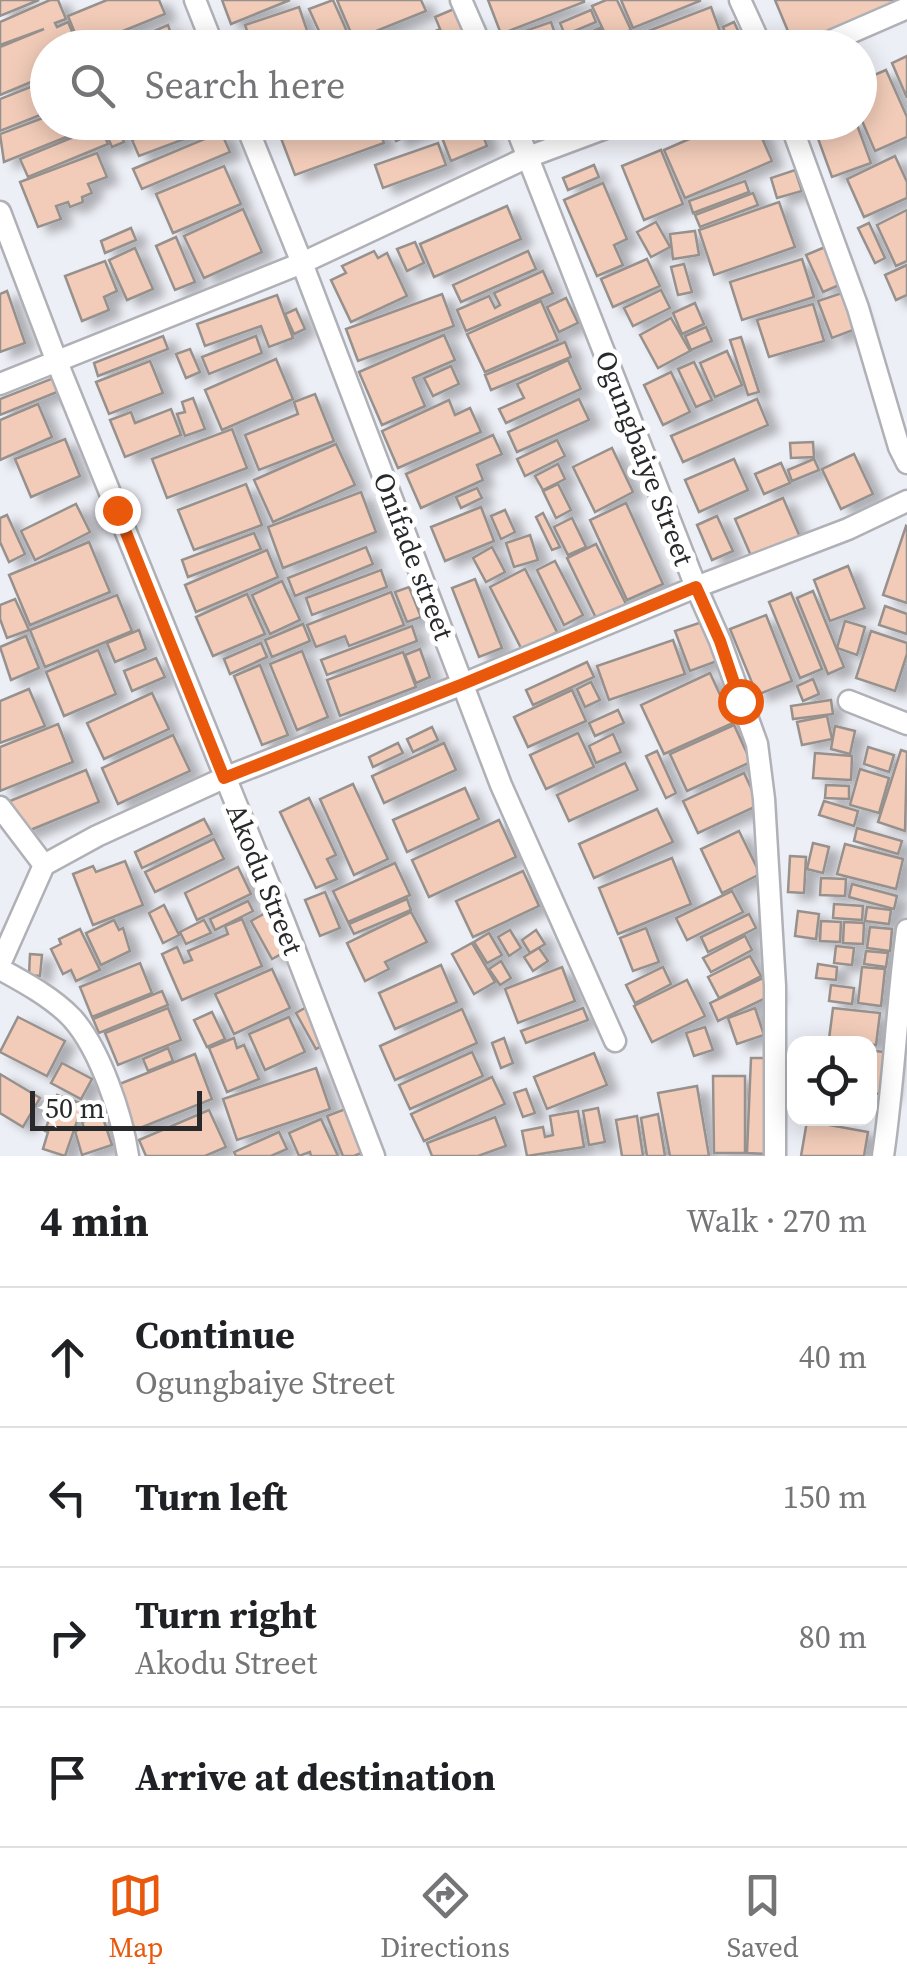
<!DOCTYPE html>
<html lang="en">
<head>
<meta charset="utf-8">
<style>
  body { margin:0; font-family:"Source Serif 4",serif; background:#f2f2f2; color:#202124 }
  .controls { position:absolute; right:30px; bottom:30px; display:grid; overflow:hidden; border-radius:20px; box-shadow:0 5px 25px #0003 }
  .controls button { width:90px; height:90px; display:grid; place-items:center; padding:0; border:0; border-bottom:2px solid #e0e0e0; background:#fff; color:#202124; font:50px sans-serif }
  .scale { position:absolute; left:30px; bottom:25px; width:172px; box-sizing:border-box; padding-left:10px; border:5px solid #28292b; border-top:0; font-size:28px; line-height:35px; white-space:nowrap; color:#28292b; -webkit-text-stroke:8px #fff; paint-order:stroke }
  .stop { position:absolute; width:30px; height:30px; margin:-22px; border:8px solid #ea580c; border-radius:50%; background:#fff }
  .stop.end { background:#ea580c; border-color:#fff; box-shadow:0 2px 10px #0008 }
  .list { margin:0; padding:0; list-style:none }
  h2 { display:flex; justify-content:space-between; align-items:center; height:130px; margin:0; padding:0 40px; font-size:42px }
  h2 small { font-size:32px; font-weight:400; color:#757577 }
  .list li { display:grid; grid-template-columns:65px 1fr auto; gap:30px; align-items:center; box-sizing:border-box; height:140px; padding:0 40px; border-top:2px solid #e0e0e0 }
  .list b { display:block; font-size:38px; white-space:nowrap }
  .list p { margin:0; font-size:32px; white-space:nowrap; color:#757577 }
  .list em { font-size:32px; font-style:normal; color:#757577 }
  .icon { flex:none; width:55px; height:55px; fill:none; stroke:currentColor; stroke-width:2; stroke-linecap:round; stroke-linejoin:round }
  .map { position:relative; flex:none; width:907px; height:1156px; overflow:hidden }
  .search { position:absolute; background:#fff; box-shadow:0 5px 25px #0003; left:30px; right:30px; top:30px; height:110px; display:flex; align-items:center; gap:25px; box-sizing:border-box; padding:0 35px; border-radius:55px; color:#757577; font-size:38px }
  .sheet { height:690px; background:#fff }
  nav { display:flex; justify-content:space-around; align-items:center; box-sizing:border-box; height:140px; border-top:2px solid #e0e0e0; background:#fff; font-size:28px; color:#757577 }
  nav a { display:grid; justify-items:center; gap:5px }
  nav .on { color:#ea580c }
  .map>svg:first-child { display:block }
</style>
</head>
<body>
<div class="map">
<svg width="907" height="1156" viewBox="0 0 907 1156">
  <defs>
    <filter id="shadow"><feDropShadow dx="11" dy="6" stdDeviation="5" flood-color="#0004"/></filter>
  </defs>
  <rect width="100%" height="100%" fill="#edeff6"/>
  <g fill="#f2ccb9" stroke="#97918e" stroke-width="2.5" filter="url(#shadow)">
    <polygon points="0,0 39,0 0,16"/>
    <polygon points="50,0 58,0 66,19 55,23 57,27 68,22 79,48 48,48 48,75 0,95 0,47 44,29 0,45 0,22"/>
    <polygon points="107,0 159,0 165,14 81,48 68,16"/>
    <polygon points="222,0 290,0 231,24"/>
    <polygon points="333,0 348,34 325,44 309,9"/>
    <polygon points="337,0 421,0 426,11 354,40"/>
    <polygon points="488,0 584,0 584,2 501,34"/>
    <polygon points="606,0 617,0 631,30 608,40 592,6"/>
    <polygon points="621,0 700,0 700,1 633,28"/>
    <polygon points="775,0 907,0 907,2 795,48"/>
    <polygon points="299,7 312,45 253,48 245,25"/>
    <polygon points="711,7 726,48 625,48 622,41"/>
    <polygon points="454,9 460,24 468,21 477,41 461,48 448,48 435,17"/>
    <polygon points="591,10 596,22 565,35 560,23"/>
    <polygon points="551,22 557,39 531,48 525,31"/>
    <polygon points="734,22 746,48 731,48 723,27"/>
    <polygon points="168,25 172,37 179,34 184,47 115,48"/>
    <polygon points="600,28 608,48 572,48 570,41"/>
    <polygon points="438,30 445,48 379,48 404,37 406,44"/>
    <polygon points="907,56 907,98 892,63"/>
    <polygon points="886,70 907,117 907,137 875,151 860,116 860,81"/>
    <polygon points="48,80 48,112 0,131 0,99"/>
    <polygon points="48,116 48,122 104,122 4,162 0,134"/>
    <polygon points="178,122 222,125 139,156 132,140"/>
    <polygon points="307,122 376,122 384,143 295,175 279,133"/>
    <polygon points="388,122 430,122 431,126 396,141"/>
    <polygon points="436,122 478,122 487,146 451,161"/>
    <polygon points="728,122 755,122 772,161 685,198 664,150"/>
    <polygon points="845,122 856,122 871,163 832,177 816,133"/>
    <polygon points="116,123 124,142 112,147 104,128"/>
    <polygon points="100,126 108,144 28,177 20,159"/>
    <polygon points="221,132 230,152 142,189 133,169"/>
    <polygon points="438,143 446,165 383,188 375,165"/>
    <polygon points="661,150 683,204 644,220 622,166"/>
    <polygon points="97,153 107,177 88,184 92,193 82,197 83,202 70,207 68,202 56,206 61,219 38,227 20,182"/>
    <polygon points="895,156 907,182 907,198 864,217 847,179"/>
    <polygon points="594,165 599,177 568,190 563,178"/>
    <polygon points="224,166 241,204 173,233 156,194"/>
    <polygon points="795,170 802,191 777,198 771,178"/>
    <polygon points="745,181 749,192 693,213 689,201"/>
    <polygon points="603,183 627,239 614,245 623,265 597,276 564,200"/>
    <polygon points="753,193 758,205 700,227 695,215"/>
    <polygon points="779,202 795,247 714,275 699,230"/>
    <polygon points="507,206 521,239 434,277 420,244"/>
    <polygon points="243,209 262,252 204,278 184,236"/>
    <polygon points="907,210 907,261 896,266 877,225"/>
    <polygon points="656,222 670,247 651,257 637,232"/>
    <polygon points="869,223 885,258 875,263 858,228"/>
    <polygon points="131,228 136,240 105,253 101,241"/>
    <polygon points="695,231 699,255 673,259 670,234"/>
    <polygon points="176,237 195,282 175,290 156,246"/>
    <polygon points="415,242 424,263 407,271 397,249"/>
    <polygon points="830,245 846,282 823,292 806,255"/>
    <polygon points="135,248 153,289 127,300 109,260"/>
    <polygon points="374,251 378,258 387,253 407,296 351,322 331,280 346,273 342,266"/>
    <polygon points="528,251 536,269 461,302 453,285"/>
    <polygon points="647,259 660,286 613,307 601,279"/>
    <polygon points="802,259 814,297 742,320 730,282"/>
    <polygon points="105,261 117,291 104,297 109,310 82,321 65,276"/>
    <polygon points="684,264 692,292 678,295 671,267"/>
    <polygon points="907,265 907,295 896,300 885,275"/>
    <polygon points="543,271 553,293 466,331 457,310 489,296 495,308 500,305 494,293"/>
    <polygon points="661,290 670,308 633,326 624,308"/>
    <polygon points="7,291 25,343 0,352 0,294"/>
    <polygon points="848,291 861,327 832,338 818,301"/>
    <polygon points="442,294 454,326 358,361 346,329"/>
    <polygon points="277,295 293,338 269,347 261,326 205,346 197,324"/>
    <polygon points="566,298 578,323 559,332 547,307"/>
    <polygon points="541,301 558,340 485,372 467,334"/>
    <polygon points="695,303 704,324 682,334 673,313"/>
    <polygon points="813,304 824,341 769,357 757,320"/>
    <polygon points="296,309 305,329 294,334 285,314"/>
    <polygon points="671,318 690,351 658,368 640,335"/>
    <polygon points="706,327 712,341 691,350 685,336"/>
    <polygon points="444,335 455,360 413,378 425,406 382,425 359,372"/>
    <polygon points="163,336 168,349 98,376 94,363"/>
    <polygon points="256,336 262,353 209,374 202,357"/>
    <polygon points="741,337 759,392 748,395 730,340"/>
    <polygon points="565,342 571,357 491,390 485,375"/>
    <polygon points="190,349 200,372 186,378 176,354"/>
    <polygon points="727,351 742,385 715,397 700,363"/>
    <polygon points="276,359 293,399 222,430 205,390"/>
    <polygon points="568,360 581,389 506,423 499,409 524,398 517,384"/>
    <polygon points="150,361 163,393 109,414 96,382"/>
    <polygon points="694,362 712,400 696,407 678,369"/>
    <polygon points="451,366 459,384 433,396 424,378"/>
    <polygon points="671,372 690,412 663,425 644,385"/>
    <polygon points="56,377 62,390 0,415 0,399"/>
    <polygon points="315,394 334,441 259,470 245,435 298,414 294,402"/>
    <polygon points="193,398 205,429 185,436 177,414 185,412 182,402"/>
    <polygon points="579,399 589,420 517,452 508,432"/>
    <polygon points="757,399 768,425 683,462 671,436"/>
    <polygon points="449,400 455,415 470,408 481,432 398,468 382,431"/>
    <polygon points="38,404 52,437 0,460 0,420"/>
    <polygon points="171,409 181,435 125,457 110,420 131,412 135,423"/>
    <polygon points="232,429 247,468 167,498 152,459"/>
    <polygon points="493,435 502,454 477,465 483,480 421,508 406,474"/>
    <polygon points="65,439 80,476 31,497 15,459"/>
    <polygon points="557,440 565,456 525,476 517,459"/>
    <polygon points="813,442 814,457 791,458 790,443"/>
    <polygon points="336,444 355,485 273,522 254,480"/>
    <polygon points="612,448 633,492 595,512 573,467"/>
    <polygon points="854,454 873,494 841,509 822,469"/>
    <polygon points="734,459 748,490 699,512 685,480"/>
    <polygon points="814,459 819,470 792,481 788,470"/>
    <polygon points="781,463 790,483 764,494 755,474"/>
    <polygon points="558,464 565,479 543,490 535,476"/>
    <polygon points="246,484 262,525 194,550 178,510"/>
    <polygon points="558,484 571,510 556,518 543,491"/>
    <polygon points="477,488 482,498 461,508 456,497"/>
    <polygon points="361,492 376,532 283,568 268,527"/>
    <polygon points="783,498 800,537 752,558 735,519"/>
    <polygon points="626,503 663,584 627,600 590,520"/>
    <polygon points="76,504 90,532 35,560 21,531"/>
    <polygon points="481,507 494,541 445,561 431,527"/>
    <polygon points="505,510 515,532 501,539 491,516"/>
    <polygon points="543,513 560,547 552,550 536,517"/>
    <polygon points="7,515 25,554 9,562 0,542 0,518"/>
    <polygon points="717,516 733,551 712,560 697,525"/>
    <polygon points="572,518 586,547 568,555 554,527"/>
    <polygon points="906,526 907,527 907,603 883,595"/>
    <polygon points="254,533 261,549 188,577 182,560"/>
    <polygon points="530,535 538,560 514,567 506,543"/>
    <polygon points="89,542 110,592 30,625 9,575"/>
    <polygon points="596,544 627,606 597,620 567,558"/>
    <polygon points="366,547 373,564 295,596 288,578"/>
    <polygon points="492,547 505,572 486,582 473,558"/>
    <polygon points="267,550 278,577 196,612 185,585"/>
    <polygon points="555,561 583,615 564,625 537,570"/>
    <polygon points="848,566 865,608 830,621 814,580"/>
    <polygon points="525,569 557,632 522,650 490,587"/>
    <polygon points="381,570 387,587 312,615 306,598"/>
    <polygon points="475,579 502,648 479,657 452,588"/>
    <polygon points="282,581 300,620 270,634 252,595"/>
    <polygon points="409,587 421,617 407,622 395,592"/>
    <polygon points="813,591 844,667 828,674 797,598"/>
    <polygon points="391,592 404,625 349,646 345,636 316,647 307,625"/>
    <polygon points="791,593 822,669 800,678 769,602"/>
    <polygon points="247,594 265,634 213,656 196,617"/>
    <polygon points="117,595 132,631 45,667 30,630"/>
    <polygon points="15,599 29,630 7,638 0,619 0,605"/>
    <polygon points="885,606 907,614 907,634 879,625"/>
    <polygon points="766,615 792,681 757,695 730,629"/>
    <polygon points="845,621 865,627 857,655 837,648"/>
    <polygon points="702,622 717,661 690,671 675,631"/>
    <polygon points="303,624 310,641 272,657 265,640"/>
    <polygon points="412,626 417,641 327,675 321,660"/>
    <polygon points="139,630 146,649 115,662 107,643"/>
    <polygon points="871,631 907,643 907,654 895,691 856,678"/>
    <polygon points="26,636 39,668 11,680 0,647"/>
    <polygon points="673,640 685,674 609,700 597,666"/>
    <polygon points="261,643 267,657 230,674 224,659"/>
    <polygon points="420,649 430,677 416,683 405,655"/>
    <polygon points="98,650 116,694 64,716 46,672"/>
    <polygon points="302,651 328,717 297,730 270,664"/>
    <polygon points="403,652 416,687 340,716 327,680"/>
    <polygon points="156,658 165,677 132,691 124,671"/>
    <polygon points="587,662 594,677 533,705 526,690"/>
    <polygon points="260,665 288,735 262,745 234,676"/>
    <polygon points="710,673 733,723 664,754 641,705"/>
    <polygon points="813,679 819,694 803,701 797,686"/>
    <polygon points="591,682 600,700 585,707 577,689"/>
    <polygon points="29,689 45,726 0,743 0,701"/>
    <polygon points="572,690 586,721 528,747 514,717"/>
    <polygon points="152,693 169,729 104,759 87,723"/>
    <polygon points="831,700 833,714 793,719 791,706"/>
    <polygon points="618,710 624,723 595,736 589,723"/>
    <polygon points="827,716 832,739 802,745 797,722"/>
    <polygon points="58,724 73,762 0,791 0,747"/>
    <polygon points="734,725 751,762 687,791 670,754"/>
    <polygon points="835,726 855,731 850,754 831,749"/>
    <polygon points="432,727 438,740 413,752 407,739"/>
    <polygon points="578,733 594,767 546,789 530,755"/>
    <polygon points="613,734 621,752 596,763 589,746"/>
    <polygon points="173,735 190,771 118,804 102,768"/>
    <polygon points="398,743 403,753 373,767 369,757"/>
    <polygon points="444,743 456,770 384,803 372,776"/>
    <polygon points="868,747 894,755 889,772 864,764"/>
    <polygon points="901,750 907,752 905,831 878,822"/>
    <polygon points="657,751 676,793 666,798 646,756"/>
    <polygon points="815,753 852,756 851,780 813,778"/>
    <polygon points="625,763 638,790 569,821 557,795"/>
    <polygon points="860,769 889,778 879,813 850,805"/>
    <polygon points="86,770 99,802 23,833 10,801"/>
    <polygon points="744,773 759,805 698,833 683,801"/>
    <polygon points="353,784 388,859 354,875 320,799"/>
    <polygon points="826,785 849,786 849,799 825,798"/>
    <polygon points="465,788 479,819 407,852 393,820"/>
    <polygon points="309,798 336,855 327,859 337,879 316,888 280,812"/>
    <polygon points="824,801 858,811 854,826 819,815"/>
    <polygon points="657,809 673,842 594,878 579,844"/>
    <polygon points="204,819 212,834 142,868 135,852"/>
    <polygon points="499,820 516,857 429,897 412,860"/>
    <polygon points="857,828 902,841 898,854 854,841"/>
    <polygon points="739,831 760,874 722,893 701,849"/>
    <polygon points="214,839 224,859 155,892 145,872"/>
    <polygon points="813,843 829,847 823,873 807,869"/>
    <polygon points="845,844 903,859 896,889 837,874"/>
    <polygon points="790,856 806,857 804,893 788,892"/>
    <polygon points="672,858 691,904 618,934 599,888"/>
    <polygon points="125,861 143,905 93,925 73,874 93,866 96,872"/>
    <polygon points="395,863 410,895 348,922 333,891"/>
    <polygon points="238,867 251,894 197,920 185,893"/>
    <polygon points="523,871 539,906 473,937 456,901"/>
    <polygon points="821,878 846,879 845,896 820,895"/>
    <polygon points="852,884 897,896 894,909 849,897"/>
    <polygon points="732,891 743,912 687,940 676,918"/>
    <polygon points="325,892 340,928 320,936 305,900"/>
    <polygon points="407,899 411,910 354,934 349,924"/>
    <polygon points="248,901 253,911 215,930 210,919"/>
    <polygon points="834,904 863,906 862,920 833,918"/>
    <polygon points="164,905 179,935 163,943 149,913"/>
    <polygon points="867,907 891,910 889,924 865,921"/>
    <polygon points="271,910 292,948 272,959 251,921"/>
    <polygon points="798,911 819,914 816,939 795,936"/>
    <polygon points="411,912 427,942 385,962 389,969 365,981 347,943"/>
    <polygon points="749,914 756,928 708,952 701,937"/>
    <polygon points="242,919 262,966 182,1000 162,954 177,947 184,963 192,960 188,951 228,934 225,926"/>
    <polygon points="114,920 119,930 123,928 130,951 101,965 86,933"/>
    <polygon points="204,920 211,933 186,944 180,932"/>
    <polygon points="821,921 841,922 840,942 820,941"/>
    <polygon points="844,922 864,923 863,944 843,943"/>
    <polygon points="870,927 892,929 890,951 867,948"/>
    <polygon points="646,928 659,962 633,971 620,938"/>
    <polygon points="80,929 100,970 76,981 71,970 63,974 51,949 61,944 59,939"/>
    <polygon points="510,930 521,948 509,956 498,937"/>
    <polygon points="536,930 545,944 530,953 522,940"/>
    <polygon points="489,933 502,955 487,963 474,942"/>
    <polygon points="745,936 752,950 711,972 703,958"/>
    <polygon points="472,943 495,982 474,994 452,954"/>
    <polygon points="836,946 854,948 852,965 834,963"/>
    <polygon points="539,948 548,961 533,971 524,957"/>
    <polygon points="866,951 888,953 886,967 864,964"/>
    <polygon points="30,954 42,955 40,976 29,975"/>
    <polygon points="750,956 761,976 719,998 708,977"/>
    <polygon points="501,961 511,978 500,985 489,969"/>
    <polygon points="140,963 152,993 92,1017 80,987"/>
    <polygon points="818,964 837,967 836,980 816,978"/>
    <polygon points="441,965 457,1002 395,1029 379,993"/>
    <polygon points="562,967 575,1001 518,1023 505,989"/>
    <polygon points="663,967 671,984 635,1003 626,985"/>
    <polygon points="862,967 885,969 881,1006 858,1003"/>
    <polygon points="272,969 290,1008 234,1034 215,994"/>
    <polygon points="765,977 774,994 718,1021 710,1003"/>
    <polygon points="687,980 705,1016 652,1042 634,1006"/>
    <polygon points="831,985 854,988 852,1004 829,1001"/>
    <polygon points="162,991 168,1005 99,1033 93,1019"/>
    <polygon points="168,1008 181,1040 118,1065 105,1033"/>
    <polygon points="305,1008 325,1044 316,1049 296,1013"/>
    <polygon points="583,1008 588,1020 526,1043 521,1031"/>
    <polygon points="755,1008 764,1035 737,1044 728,1018"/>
    <polygon points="833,1008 880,1013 876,1045 829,1039"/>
    <polygon points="462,1009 477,1043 395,1080 380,1046"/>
    <polygon points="212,1012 225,1039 207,1047 194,1020"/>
    <polygon points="18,1017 65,1041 47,1076 0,1052"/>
    <polygon points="289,1017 305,1052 265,1070 249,1034"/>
    <polygon points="705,1027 713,1050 694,1056 686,1033"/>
    <polygon points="234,1038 237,1048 244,1045 259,1079 227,1092 209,1048"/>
    <polygon points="504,1038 513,1063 501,1068 492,1043"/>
    <polygon points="168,1048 173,1061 148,1071 143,1059"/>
    <polygon points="875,1051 893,1053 888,1095 871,1093"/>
    <polygon points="472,1052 483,1076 410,1109 399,1085"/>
    <polygon points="594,1053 607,1085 547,1109 534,1077"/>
    <polygon points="195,1054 212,1099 135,1130 117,1085"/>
    <polygon points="751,1058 771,1058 768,1154 747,1153"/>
    <polygon points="62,1063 92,1079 81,1099 51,1083"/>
    <polygon points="316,1068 330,1109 237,1140 223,1099"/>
    <polygon points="0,1074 40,1098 23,1127 0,1113"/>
    <polygon points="713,1076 745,1076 745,1153 714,1153"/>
    <polygon points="492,1077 505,1104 424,1141 411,1114"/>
    <polygon points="697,1086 709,1156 670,1156 658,1093"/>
    <polygon points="526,1089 535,1113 523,1117 514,1093"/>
    <polygon points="57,1095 83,1104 65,1156 43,1149 48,1132 45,1131"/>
    <polygon points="348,1108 366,1151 354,1156 343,1156 327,1116"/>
    <polygon points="598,1108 605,1142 589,1145 583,1111"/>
    <polygon points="209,1110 226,1147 205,1156 146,1156 139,1140"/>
    <polygon points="578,1111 584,1147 527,1156 522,1131 543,1127 545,1137 553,1135 550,1116"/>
    <polygon points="658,1114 665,1156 647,1156 641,1118"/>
    <polygon points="102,1115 112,1145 82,1155 75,1131 84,1128 82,1122"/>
    <polygon points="637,1116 643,1156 622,1156 616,1120"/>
    <polygon points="495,1117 506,1146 478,1156 432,1156 427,1143"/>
    <polygon points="321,1119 338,1156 311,1156 310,1152 299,1156 289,1133"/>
    <polygon points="807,1121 868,1132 864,1156 801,1156"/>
    <polygon points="279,1132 287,1149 271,1156 236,1156 234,1152"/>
  </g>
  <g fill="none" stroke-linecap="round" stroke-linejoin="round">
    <g stroke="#b0b1b7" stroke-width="25">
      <g id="minor">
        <polyline points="195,0 214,48"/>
        <polyline points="461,0 482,48"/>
        <polyline points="740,0 762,48"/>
        <polyline points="815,48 907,8"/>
        <polyline points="245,122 302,263 501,785 615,1041"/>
        <polyline points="514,122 696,587 720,641 757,744 764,799 775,986 775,1156"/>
        <polyline points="790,122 858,308 899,447 907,463"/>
        <polyline points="0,212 57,362 284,922 374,1156"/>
        <polyline points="0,384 302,263 528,157 622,122"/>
        <polyline points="849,701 907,724"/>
        <polyline points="0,807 44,865"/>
        <polyline points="0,964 44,865 97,836 224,778 463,684 696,587 848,529 907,501"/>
        <path d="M0 969C24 982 53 998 72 1018 100 1049 122 1115 128 1156"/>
        <path d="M883 1156C894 1081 897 1005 907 930"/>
      </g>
    </g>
    <use href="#minor" stroke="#fff" stroke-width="20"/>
  </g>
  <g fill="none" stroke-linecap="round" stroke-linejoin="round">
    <polyline stroke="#ea580c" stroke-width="12" points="117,510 224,778 463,684 696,587 720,641 740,701"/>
  </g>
  <g text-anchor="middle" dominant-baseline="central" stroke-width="10" stroke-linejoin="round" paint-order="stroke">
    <g font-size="28" fill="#28292b" stroke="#fff">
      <text transform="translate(645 458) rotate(69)">Ogungbaiye Street</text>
      <text transform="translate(414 556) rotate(69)">Onifade street</text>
      <text transform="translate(265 879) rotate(68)">Akodu Street</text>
    </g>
  </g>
</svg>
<div class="controls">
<button><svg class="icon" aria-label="locate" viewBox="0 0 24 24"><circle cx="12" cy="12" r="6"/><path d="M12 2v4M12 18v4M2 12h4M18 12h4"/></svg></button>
</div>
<div class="scale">50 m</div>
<div class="stop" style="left:740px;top:701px"></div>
<div class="stop end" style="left:117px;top:510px"></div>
<div class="search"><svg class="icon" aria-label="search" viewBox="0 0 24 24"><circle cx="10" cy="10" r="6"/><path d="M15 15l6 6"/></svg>Search here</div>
</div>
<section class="sheet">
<h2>4 min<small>Walk · 270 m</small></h2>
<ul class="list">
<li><svg class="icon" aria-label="ahead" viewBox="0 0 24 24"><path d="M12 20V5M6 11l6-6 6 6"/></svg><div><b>Continue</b><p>Ogungbaiye Street</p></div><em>40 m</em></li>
<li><svg class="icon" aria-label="left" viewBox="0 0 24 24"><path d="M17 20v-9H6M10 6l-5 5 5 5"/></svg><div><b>Turn left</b></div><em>150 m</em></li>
<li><svg class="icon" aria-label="right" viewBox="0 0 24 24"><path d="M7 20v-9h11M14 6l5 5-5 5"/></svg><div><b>Turn right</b><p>Akodu Street</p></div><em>80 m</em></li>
<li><svg class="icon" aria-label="arrive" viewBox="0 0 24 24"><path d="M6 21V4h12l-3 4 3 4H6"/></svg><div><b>Arrive at destination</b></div></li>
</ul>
</section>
<nav>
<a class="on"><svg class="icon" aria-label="map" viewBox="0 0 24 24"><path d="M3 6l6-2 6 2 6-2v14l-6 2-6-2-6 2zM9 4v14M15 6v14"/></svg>Map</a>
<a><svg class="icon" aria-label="directions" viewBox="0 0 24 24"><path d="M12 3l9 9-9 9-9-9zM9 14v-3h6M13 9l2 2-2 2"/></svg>Directions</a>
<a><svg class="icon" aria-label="saved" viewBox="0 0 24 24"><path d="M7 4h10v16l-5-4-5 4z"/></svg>Saved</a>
</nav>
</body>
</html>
